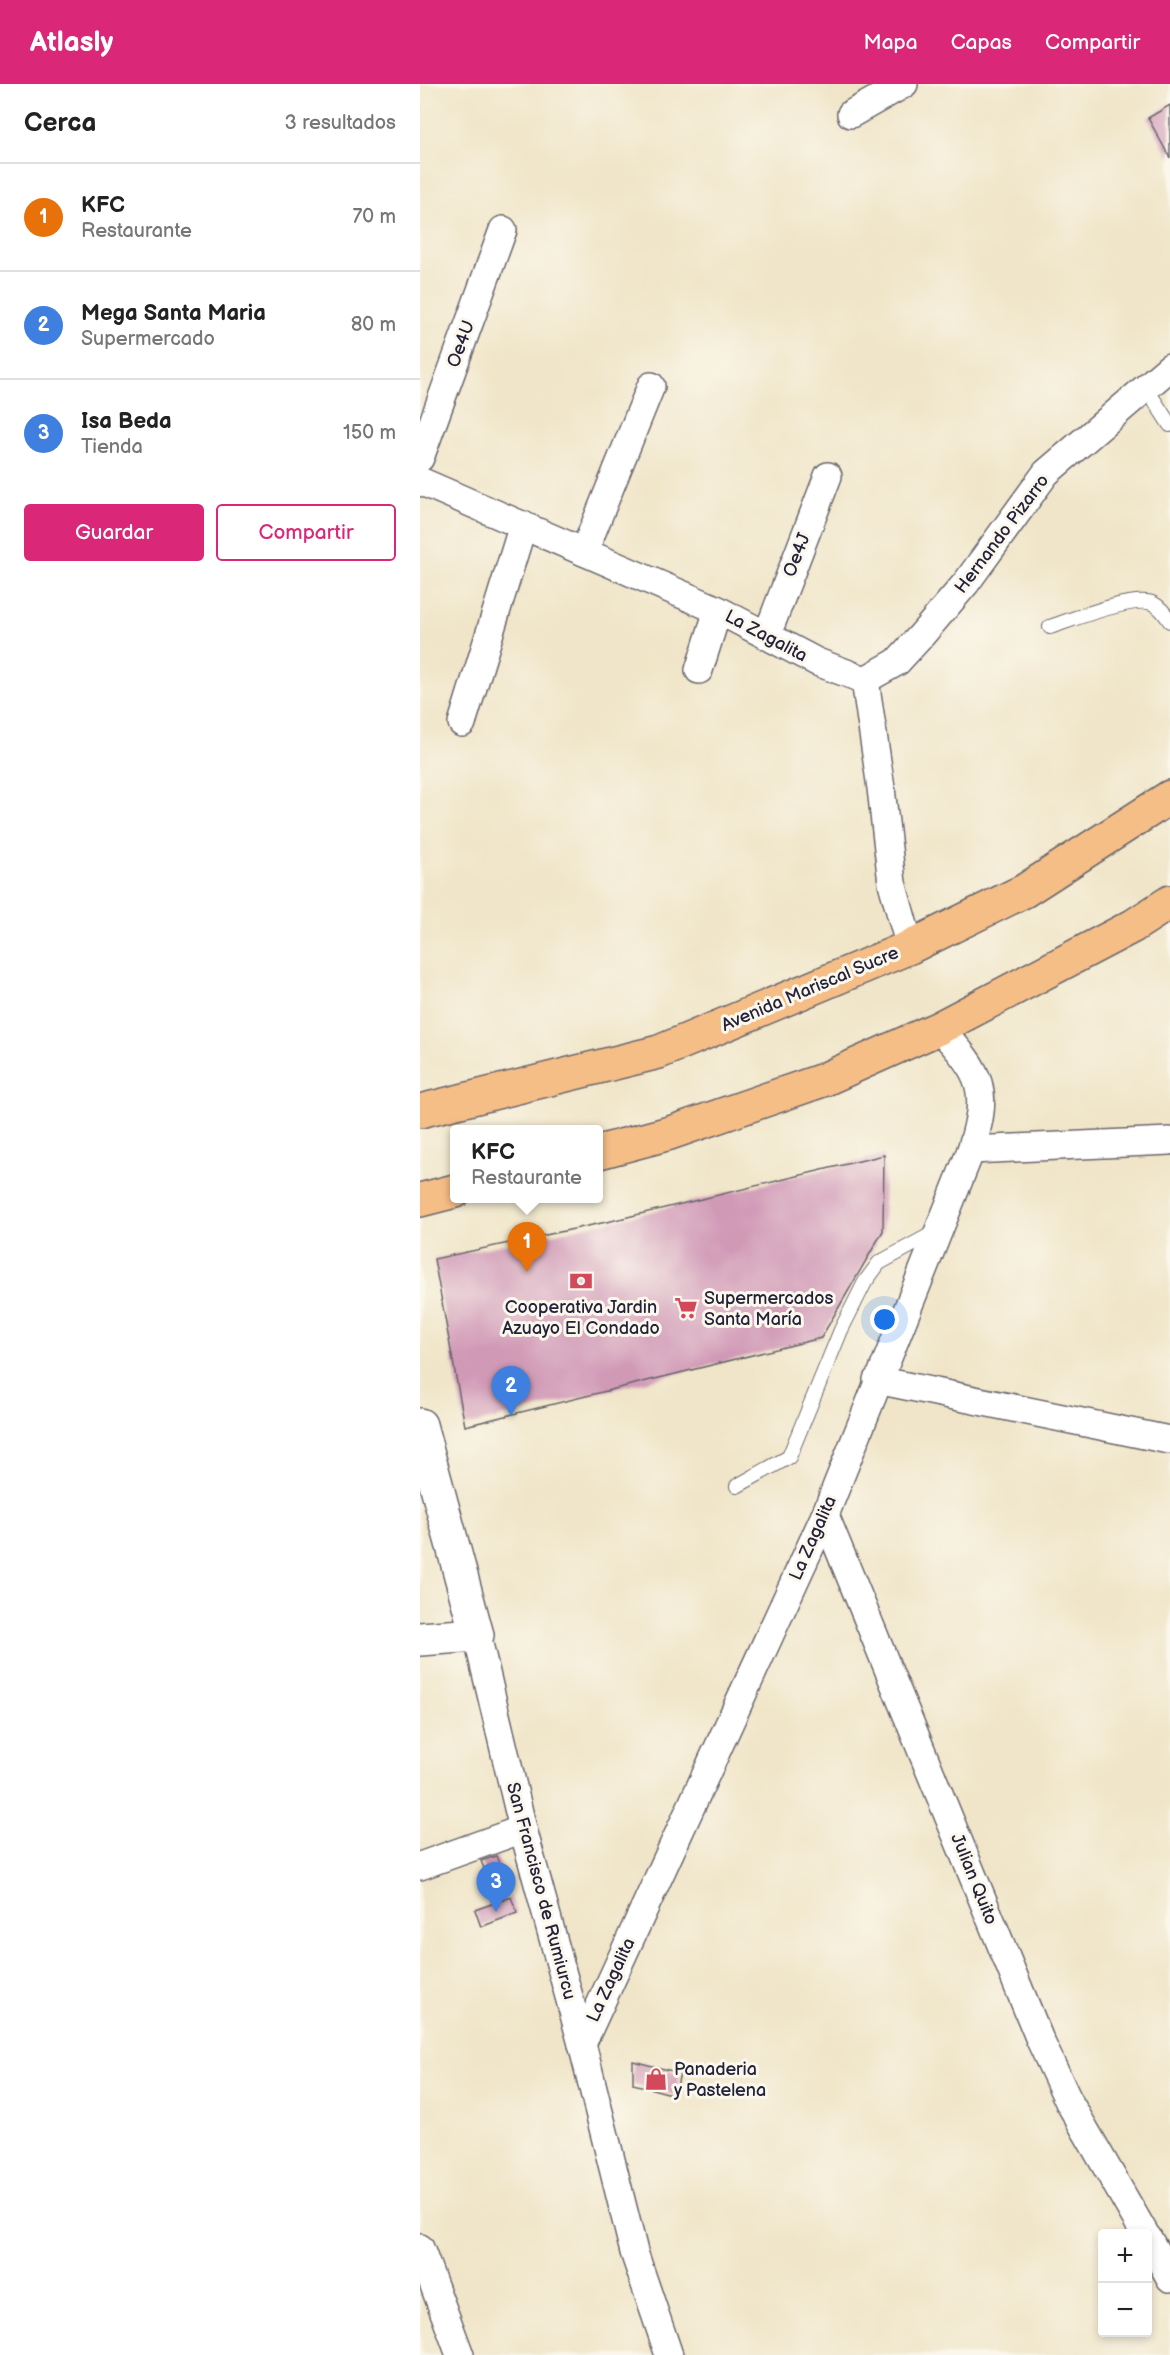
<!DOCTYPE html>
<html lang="es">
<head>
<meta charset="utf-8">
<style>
  body { margin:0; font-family:"Balsamiq Sans",sans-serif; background:#f6f6f6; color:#222 }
  .controls { position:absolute; right:18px; bottom:18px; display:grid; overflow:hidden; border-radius:6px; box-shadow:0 3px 9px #0003 }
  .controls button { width:54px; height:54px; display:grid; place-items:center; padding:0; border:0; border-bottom:2px solid #e0e0e0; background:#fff; color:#222; font:30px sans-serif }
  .you { position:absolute; left:465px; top:1236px; width:21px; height:21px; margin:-15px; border:4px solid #fff; border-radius:50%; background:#1a73e8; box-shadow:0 0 0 9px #1a73e833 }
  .badge { display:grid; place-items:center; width:39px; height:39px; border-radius:50%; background:#db2777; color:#fff; font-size:20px; font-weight:700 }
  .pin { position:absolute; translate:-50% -50px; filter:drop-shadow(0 2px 3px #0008) }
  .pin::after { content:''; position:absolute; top:32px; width:21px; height:18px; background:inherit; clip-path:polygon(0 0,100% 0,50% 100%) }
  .popup { position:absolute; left:30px; top:1041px; width:153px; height:78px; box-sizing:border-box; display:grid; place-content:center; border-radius:6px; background:#fff; filter:drop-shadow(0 2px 4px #0005); font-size:20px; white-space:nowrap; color:#767676 }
  .popup b { font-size:22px; color:#222 }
  .popup::after { content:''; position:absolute; left:50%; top:100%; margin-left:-12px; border:12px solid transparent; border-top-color:#fff }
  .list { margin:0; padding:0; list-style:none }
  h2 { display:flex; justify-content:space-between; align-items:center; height:78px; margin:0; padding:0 24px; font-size:26px }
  h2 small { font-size:20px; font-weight:400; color:#767676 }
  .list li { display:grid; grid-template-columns:39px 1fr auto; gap:18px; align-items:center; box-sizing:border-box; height:108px; padding:0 24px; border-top:2px solid #e0e0e0 }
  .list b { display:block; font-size:22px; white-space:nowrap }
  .list p { margin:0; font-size:20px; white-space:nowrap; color:#767676 }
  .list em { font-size:20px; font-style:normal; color:#767676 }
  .actions { display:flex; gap:12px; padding:18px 24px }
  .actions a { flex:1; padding:14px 0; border:2px solid #db2777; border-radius:6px; text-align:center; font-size:21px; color:#db2777 }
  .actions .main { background:#db2777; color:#fff }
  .map { position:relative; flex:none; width:750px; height:2271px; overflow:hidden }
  header { display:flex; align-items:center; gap:36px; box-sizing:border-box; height:84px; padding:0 30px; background:#db2777; color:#fff }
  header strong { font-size:28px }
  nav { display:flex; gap:33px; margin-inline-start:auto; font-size:21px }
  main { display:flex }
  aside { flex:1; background:#fff }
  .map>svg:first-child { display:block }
</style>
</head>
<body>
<header>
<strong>Atlasly</strong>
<nav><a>Mapa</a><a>Capas</a><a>Compartir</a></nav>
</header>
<main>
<aside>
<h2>Cerca<small>3 resultados</small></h2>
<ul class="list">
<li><span class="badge" style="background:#e8710a">1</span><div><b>KFC</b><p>Restaurante</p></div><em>70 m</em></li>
<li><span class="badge" style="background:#3f7fe0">2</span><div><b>Mega Santa Maria</b><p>Supermercado</p></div><em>80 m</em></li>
<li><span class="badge" style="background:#3f7fe0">3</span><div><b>Isa Beda</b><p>Tienda</p></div><em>150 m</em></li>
</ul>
<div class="actions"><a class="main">Guardar</a><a>Compartir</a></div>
</aside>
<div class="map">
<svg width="750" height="2271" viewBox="0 0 750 2271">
  <rect width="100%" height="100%" fill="#fbf7ec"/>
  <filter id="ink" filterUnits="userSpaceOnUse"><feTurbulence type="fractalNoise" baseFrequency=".0167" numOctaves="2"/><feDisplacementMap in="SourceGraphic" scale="12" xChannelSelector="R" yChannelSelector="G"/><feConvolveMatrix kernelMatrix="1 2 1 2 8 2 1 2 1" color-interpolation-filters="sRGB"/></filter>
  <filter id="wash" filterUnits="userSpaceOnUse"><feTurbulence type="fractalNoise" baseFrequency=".008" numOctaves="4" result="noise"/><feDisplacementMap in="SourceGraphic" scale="24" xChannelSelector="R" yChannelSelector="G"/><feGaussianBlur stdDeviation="1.35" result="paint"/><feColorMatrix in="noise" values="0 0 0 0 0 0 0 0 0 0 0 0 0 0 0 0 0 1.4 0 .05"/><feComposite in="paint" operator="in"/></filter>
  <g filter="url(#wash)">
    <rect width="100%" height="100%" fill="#f0e5c8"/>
    <g id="blocks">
      <g fill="#d099b6">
        <polygon points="750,21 750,74 728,34"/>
        <polygon points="464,1071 463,1147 401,1254 45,1342 14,1175 191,1137"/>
        <polygon points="76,1772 84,1790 69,1796 61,1777"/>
        <polygon points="91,1813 97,1829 61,1843 55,1826"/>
        <polygon points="213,1977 260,1989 255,2011 213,2000"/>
      </g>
    </g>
  </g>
  <g filter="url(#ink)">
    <use href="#blocks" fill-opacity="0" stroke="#6a666c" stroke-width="1.5"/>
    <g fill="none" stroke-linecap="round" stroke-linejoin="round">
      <g stroke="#6a666c" stroke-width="16">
        <g id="service">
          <polyline points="726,304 750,341"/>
          <path d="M630 543C651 536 716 510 734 520 740 523 746 531 750 537"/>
          <polyline points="317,1402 369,1373 421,1246 445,1198 459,1179 514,1149"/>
        </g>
      </g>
      <g stroke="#6a666c" stroke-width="30">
        <g id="minor">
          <polyline points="431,30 484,0"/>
          <polyline points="0,374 83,146"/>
          <polyline points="0,397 298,526 397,578 445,596"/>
          <polyline points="164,468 231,302"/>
          <polyline points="347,551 408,392"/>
          <polyline points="279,586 298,526"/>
          <polyline points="445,596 477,578 500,553 546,499 626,389 750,283"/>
          <polyline points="445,596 461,704 472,799 490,863"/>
          <polyline points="42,639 103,441"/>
          <polyline points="551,1066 750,1057"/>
          <polyline points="457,1296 749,1356"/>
          <polyline points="405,1431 620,1956 649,2018 725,2150"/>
          <polyline points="57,1551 103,1745 162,1960 214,2168 249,2271"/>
          <polyline points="0,1782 103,1745"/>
          <path d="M162 1960 405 1431 551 1066C570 1005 562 990 519 944"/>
          <polyline points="728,2154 750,2194"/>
          <polyline points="0,2164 40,2271"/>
        </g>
      </g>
      <g stroke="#6a666c" stroke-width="36">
        <polyline id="tertiary" points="0,1341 57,1551 0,1555"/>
      </g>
      <g stroke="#6a666c" stroke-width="36">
        <g id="primary">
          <polyline points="0,1027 239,968 490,863 604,807 750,713"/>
          <polyline points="179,1068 250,1049 403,996 519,944 713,842 750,818"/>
          <polyline points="0,1116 35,1107"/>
        </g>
      </g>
      <use href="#service" stroke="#fff" stroke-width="14"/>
      <use href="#minor" stroke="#fff" stroke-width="27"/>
      <use href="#tertiary" stroke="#fff" stroke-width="33"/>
      <use href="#primary" stroke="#f6be87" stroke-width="33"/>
    </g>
  </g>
  <defs>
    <g id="bank-bare" transform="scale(1.8)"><path d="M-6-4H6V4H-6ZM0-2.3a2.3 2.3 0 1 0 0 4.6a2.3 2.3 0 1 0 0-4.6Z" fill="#d1495b" stroke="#fbf7ec" stroke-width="2.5" paint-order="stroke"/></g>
    <g id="supermarket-bare" transform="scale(1.8)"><path d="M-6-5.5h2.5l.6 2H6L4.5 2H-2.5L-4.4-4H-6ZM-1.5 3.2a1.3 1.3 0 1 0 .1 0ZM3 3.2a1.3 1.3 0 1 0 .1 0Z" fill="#d1495b" stroke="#fbf7ec" stroke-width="2.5" paint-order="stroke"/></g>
    <g id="shop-bare" transform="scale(1.8)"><path d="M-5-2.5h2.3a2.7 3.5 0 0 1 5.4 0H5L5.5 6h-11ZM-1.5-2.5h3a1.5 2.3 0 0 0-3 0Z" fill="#d1495b" stroke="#fbf7ec" stroke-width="2.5" paint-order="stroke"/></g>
  </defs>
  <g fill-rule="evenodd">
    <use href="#bank-bare" x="161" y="1197"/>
    <use href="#supermarket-bare" x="266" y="1224"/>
    <use href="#shop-bare" x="236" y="1995"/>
  </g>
  <g text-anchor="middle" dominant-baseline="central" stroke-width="6" stroke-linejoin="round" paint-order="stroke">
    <g font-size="18" fill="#22223b" stroke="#fbf7ec">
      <text transform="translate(41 260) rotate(-70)">Oe4U</text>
      <text transform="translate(582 450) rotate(-53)">Hernando Pizarro</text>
      <text transform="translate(377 471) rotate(-69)">Oe4J</text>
      <text transform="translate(346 552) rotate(28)">La Zagalita</text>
      <text transform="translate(390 905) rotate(-23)">Avenida Mariscal Sucre</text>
      <text transform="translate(393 1454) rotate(-66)">La Zagalita</text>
      <text transform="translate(554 1795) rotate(68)">Julian Quito</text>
      <text transform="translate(121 1807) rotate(75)">San Francisco de Rumiurcu</text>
      <text transform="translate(191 1896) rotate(-65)">La Zagalita</text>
    </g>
    <g font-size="18" fill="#22223b" stroke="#fbf7ec" text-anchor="start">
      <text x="284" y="1214">Supermercados<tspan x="284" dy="21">Santa María</tspan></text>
      <text x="161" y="1223" text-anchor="middle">Cooperativa Jardin<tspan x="161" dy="21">Azuayo El Condado</tspan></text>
      <text x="254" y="1985">Panaderia<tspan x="254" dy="21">y Pastelena</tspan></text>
    </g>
  </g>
</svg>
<div class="controls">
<button>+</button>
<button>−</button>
</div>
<div class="you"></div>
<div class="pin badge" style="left:107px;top:1188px;background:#e8710a">1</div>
<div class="popup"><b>KFC</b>Restaurante</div>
<div class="pin badge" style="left:91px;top:1332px;background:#3f7fe0">2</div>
<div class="pin badge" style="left:76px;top:1828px;background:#3f7fe0">3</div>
</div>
</main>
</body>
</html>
